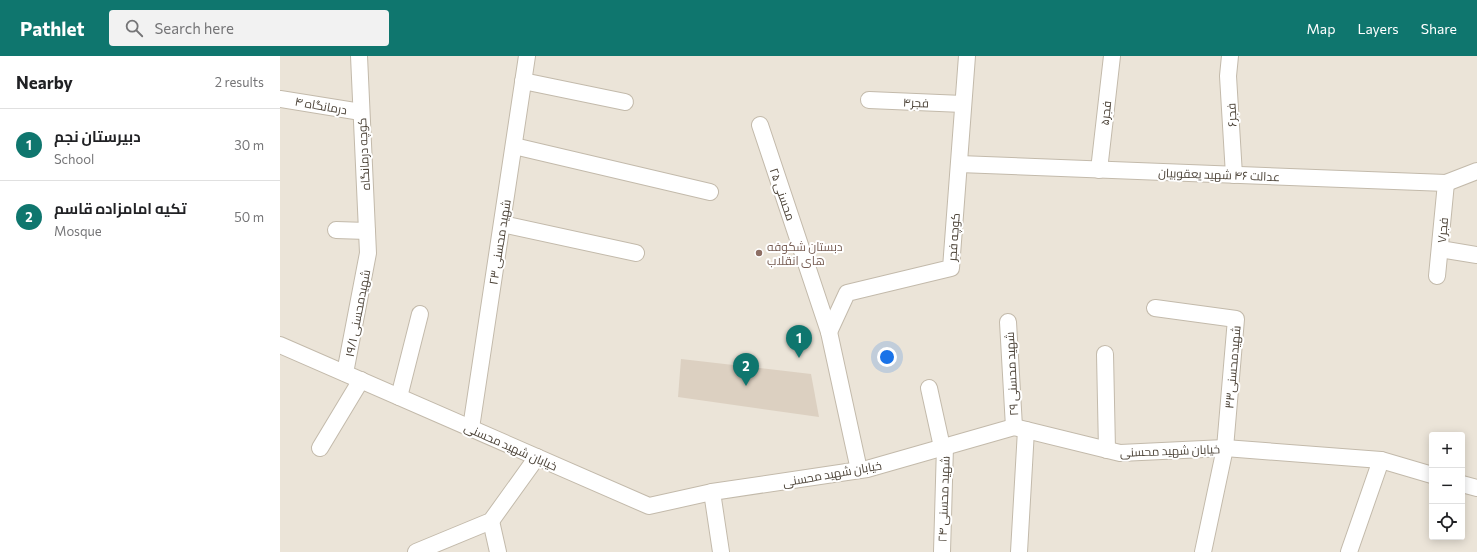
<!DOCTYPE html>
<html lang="en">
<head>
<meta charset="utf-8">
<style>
  body { margin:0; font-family:Commissioner,Cairo,sans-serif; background:#f2f2f2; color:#202124 }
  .controls { position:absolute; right:12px; bottom:12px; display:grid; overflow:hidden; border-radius:4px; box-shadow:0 2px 10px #0003 }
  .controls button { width:36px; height:36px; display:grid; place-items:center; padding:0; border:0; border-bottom:1px solid #e0e0e0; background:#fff; color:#202124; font:20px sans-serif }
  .you { position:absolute; left:607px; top:301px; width:14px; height:14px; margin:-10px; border:3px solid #fff; border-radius:50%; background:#1a73e8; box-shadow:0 0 0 6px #1a73e833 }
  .badge { display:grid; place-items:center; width:26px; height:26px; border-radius:50%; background:#0f766e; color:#fff; font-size:13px; font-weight:700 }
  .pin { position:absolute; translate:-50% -33px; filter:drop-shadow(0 1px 2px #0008) }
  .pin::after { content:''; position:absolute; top:21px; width:14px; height:12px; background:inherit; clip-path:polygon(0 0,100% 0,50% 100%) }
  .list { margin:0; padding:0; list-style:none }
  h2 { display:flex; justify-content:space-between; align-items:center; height:52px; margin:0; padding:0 16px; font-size:17px }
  h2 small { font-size:13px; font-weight:400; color:#757577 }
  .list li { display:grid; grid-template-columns:26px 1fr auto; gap:12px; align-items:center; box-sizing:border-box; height:72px; padding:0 16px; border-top:1px solid #e0e0e0 }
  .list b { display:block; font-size:15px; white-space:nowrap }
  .list p { margin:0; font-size:13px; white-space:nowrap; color:#757577 }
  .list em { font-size:13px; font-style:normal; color:#757577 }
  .icon { flex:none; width:22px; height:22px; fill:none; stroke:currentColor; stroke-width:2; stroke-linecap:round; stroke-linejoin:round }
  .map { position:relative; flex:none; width:1197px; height:496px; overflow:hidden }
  header { display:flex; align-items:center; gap:24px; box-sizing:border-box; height:56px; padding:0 20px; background:#0f766e; color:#fff }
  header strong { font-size:19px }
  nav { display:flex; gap:22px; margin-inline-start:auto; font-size:14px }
  .search { width:280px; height:36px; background:#f2f2f2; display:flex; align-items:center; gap:10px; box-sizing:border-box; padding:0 14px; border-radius:4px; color:#757577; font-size:15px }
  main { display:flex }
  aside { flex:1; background:#fff }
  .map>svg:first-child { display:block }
</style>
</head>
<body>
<header>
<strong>Pathlet</strong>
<div class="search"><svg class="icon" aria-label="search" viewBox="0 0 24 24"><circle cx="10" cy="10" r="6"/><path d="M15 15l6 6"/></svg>Search here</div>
<nav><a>Map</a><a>Layers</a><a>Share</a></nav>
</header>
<main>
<aside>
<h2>Nearby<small>2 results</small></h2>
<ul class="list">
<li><span class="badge">1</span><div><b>دبیرستان نجم</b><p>School</p></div><em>30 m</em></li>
<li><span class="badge">2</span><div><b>تکیه امامزاده قاسم</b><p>Mosque</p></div><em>50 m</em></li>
</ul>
</aside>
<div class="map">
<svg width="1197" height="496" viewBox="0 0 1197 496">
  <rect width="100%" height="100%" fill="#f6f2ea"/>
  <path fill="#ebe4d8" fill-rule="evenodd" d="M0 0H1197V496H0ZM1152 379H1182V481H1152Z"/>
  <polygon fill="#dcd0c1" points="401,303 531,318 539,361 398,341"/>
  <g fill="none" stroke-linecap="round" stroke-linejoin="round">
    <g stroke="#c3baab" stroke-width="18">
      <g id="minor">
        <polyline points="950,0 948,20 954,119"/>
        <polyline points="243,25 345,46"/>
        <polyline points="0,43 81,56"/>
        <polyline points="589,44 683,48"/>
        <polyline points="480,69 549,276 579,414"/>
        <polyline points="234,90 430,136"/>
        <polyline points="679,108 1166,127 1197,115"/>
        <polyline points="819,114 832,0"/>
        <polyline points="222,168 356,197"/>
        <polyline points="56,174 87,175"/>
        <polyline points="1160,193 1197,199"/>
        <polyline points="1157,220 1166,127"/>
        <polyline points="875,252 956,263 945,392 923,496"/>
        <polyline points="728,266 734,371"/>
        <polyline points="549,276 567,237 671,212 687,0"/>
        <polyline points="0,289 369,450 432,436 587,413 734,371 840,397 945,392 1101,404 1152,419"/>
        <polyline points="825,298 827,394"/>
        <polyline points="65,317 88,197 79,0"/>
        <polyline points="649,332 662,391"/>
        <polyline points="119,341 140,258"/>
        <polyline points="191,372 247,0"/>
        <polyline points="40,392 81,324"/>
        <polyline points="1182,428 1197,432"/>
        <polyline points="432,436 441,496"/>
        <polyline points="211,465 218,496"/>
        <polyline points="136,496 211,465 257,401"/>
        <polyline points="662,496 665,390"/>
        <polyline points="739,496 746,374"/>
        <polyline points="1069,496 1101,404"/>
      </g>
    </g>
    <use href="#minor" stroke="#fff" stroke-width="16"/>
  </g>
  <circle fill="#8d6e63" stroke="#fff" stroke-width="1.5" cx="479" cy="197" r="4"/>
  <g text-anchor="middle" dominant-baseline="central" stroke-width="4" stroke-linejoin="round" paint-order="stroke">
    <g font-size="12" fill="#4b4237" stroke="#fff">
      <text transform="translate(636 46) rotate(2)">فجر۴</text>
      <text transform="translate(41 49) rotate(10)">درمانگاه ۴</text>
      <text transform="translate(825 57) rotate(-84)">فجر۵</text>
      <text transform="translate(951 59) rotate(-93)">فجر۶</text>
      <text transform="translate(83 98) rotate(-93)">کوچه درمانگاه</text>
      <text transform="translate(939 118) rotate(2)">عدالت ۴۶ شهید یعقوبیان</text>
      <text transform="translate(503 138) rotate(71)">محسنی ۲۵</text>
      <text transform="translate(1162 174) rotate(-85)">فجر۷</text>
      <text transform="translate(673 181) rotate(-86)">کوچه فجر</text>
      <text transform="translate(219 186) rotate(-81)">شهید محسنی ۲۳</text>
      <text transform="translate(77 257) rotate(-79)">شهیدمحسنی ۱۹/۱</text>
      <text transform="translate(952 311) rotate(-85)">شهیدمحسنی۳۳</text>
      <text transform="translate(731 318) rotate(-93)">شهید محسنی ۲۹</text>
      <text transform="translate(231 390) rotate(24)">خیابان شهید محسنی</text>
      <text transform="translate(890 394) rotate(-2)">خیابان شهید محسنی</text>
      <text transform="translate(552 417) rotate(-10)">خیابان شهید محسنی</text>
      <text transform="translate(663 443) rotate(-88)">شهید محسنی ۲۴</text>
    </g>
    <g font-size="12" fill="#785e54" stroke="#fff" text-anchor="start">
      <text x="487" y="190">دبستان شکوفه<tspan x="487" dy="14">های انقلاب</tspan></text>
    </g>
  </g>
</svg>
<div class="controls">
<button>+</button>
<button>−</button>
<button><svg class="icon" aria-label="locate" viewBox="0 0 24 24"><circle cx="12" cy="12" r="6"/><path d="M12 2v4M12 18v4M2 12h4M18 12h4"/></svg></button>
</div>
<div class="you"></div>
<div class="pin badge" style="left:519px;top:302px">1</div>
<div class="pin badge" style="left:466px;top:330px">2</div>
</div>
</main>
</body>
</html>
